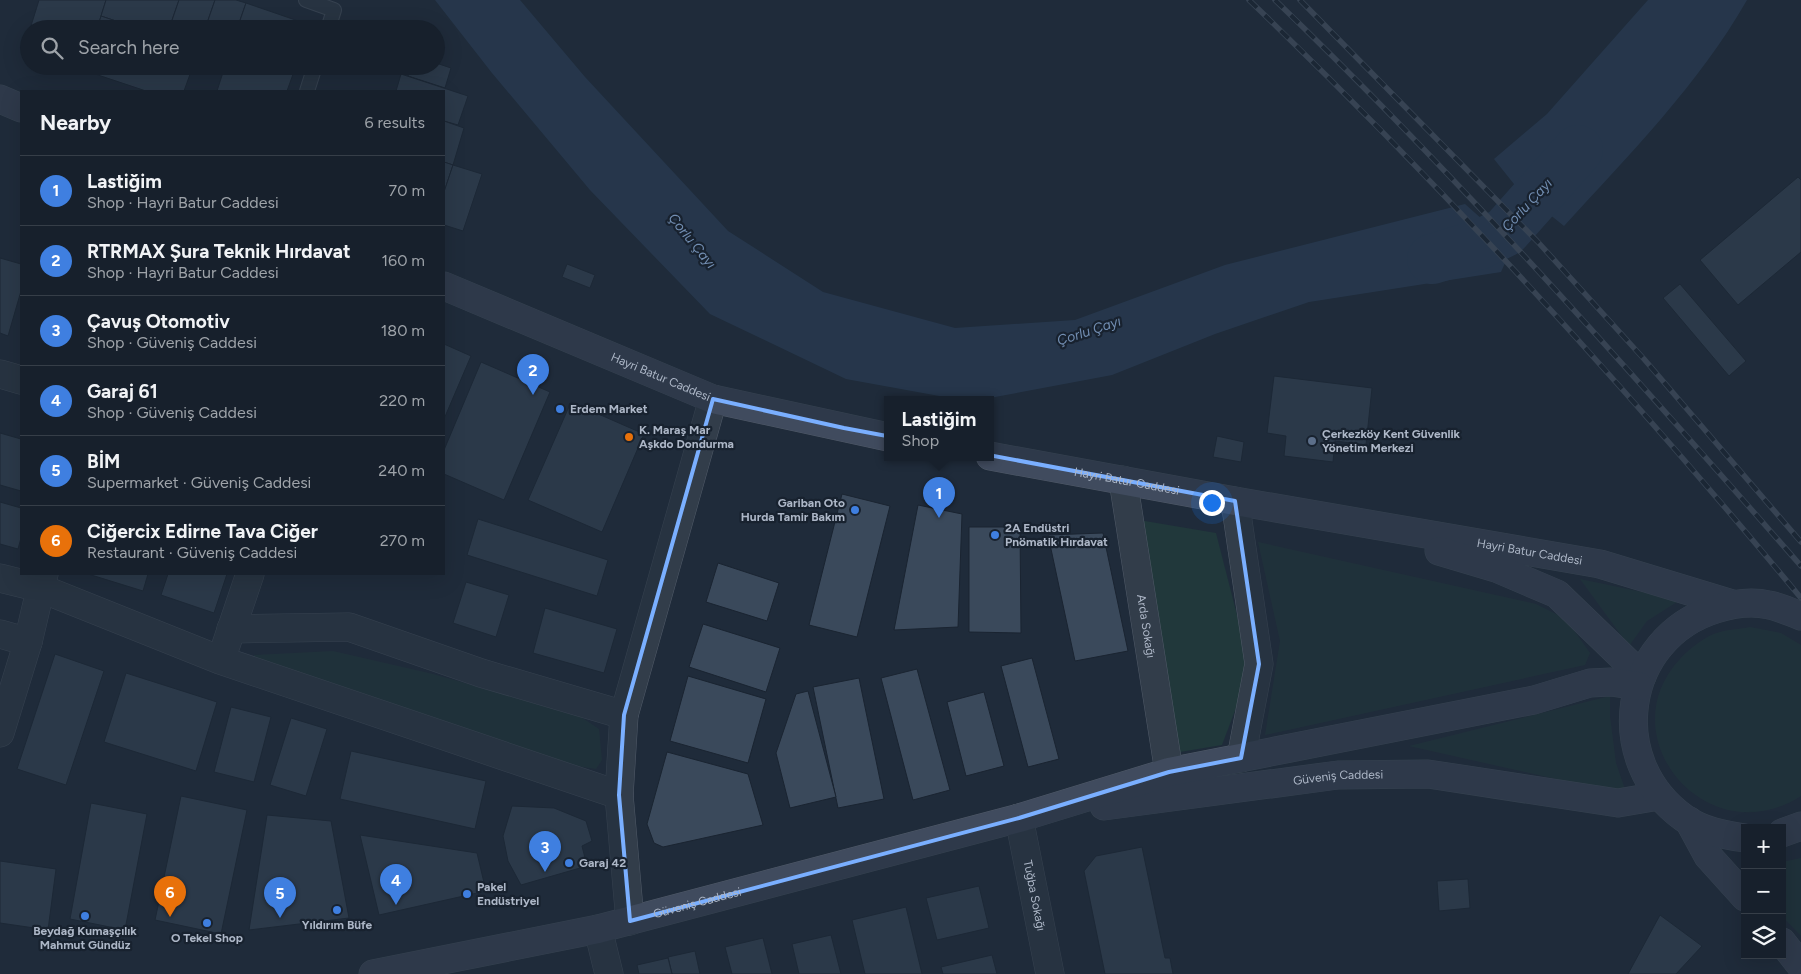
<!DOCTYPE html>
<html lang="en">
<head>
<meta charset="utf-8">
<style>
  body { margin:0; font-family:Figtree,sans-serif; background:#242d38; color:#f1f3f6 }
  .controls { position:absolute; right:15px; bottom:15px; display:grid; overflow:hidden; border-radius:0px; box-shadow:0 5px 20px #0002 }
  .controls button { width:45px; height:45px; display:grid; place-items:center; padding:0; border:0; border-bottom:1px solid #363e48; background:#17202c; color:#f1f3f6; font:25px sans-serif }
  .you { position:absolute; left:1211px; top:502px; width:18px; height:18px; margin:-12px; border:4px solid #fff; border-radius:50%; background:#1a73e8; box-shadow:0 0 0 8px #1a73e833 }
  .badge { display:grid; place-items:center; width:32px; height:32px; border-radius:50%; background:#7aafff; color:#fff; font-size:16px; font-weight:700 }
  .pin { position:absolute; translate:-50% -41px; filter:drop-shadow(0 1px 2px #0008) }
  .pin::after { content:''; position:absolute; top:26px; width:18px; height:15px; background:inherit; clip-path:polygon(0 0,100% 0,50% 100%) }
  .popup { position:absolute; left:884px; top:396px; width:110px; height:65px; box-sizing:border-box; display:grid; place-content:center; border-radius:0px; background:#17202c; filter:drop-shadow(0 1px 4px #0005); font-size:16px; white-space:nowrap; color:#9ea3a9 }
  .popup b { font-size:19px; color:#f1f3f6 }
  .popup::after { content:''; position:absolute; left:50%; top:100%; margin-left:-10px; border:10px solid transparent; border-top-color:#17202c }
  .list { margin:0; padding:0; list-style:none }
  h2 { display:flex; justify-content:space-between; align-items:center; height:65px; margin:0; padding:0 20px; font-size:21px }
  h2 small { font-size:16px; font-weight:400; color:#9ea3a9 }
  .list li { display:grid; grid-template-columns:32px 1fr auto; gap:15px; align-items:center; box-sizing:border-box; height:70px; padding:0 20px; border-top:1px solid #363e48 }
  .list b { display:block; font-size:19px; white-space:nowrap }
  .list p { margin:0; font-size:16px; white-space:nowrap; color:#9ea3a9 }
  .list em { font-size:16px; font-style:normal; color:#9ea3a9 }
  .icon { flex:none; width:28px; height:28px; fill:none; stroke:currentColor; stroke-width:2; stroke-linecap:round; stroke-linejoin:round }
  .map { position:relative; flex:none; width:1801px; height:974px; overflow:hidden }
  .search { position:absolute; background:#17202c; box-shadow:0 5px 20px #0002; left:20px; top:20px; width:425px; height:55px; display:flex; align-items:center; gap:12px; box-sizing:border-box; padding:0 18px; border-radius:28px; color:#9ea3a9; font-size:19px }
  .panel { position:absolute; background:#17202c; box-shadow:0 5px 20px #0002; left:20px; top:90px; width:425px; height:485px; border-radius:0px }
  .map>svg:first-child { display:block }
</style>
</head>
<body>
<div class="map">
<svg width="1801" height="974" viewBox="0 0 1801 974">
  <rect width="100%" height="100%" fill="#1f2b3a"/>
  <g fill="#21383b">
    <polygon points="1139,520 1216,533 1247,654 1242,692 1222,745 1180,752"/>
    <polygon points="1258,542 1536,604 1566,619 1590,653 1585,665 1265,735 1280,641"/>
    <polygon points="1580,579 1680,600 1647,621 1629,646"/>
    <path d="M1750 627 1781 633 1801 645V796C1708 856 1607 737 1680 659 1690 648 1705 636 1720 632 1730 629 1741 629 1750 627Z"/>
    <polygon points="333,651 433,674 578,715 599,729 602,760 596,769 564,764 253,665 254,655"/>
    <polygon points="1610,696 1610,716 1616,763 1627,795 1409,746"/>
    <polygon points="1801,858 1801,936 1782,916 1782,862"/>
  </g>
  <g fill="#2f4461">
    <polygon points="435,0 520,0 585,77 728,231 823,292 955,328 1075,320 1225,265 1465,204 1493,229 1505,263 1501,272 1309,302 1215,334 1112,375 984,399 956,399 846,379 710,314 590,190 492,73"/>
    <path d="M1648 0H1747C1699 84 1629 155 1564 226L1518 189 1494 159 1547 114Z"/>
  </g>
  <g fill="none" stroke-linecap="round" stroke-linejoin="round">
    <polyline stroke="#2f4461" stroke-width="50" points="1432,259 1481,244 1505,232 1578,150"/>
  </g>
  <g fill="#3a495b" stroke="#1a2431">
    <polygon points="39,0 106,0 97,29 30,29"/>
    <polygon points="106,0 179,0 169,29 140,29 101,16"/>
    <polygon points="179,0 215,0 205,29 169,29"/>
    <polygon points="215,0 236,0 246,3 237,29 205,29"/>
    <polygon points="246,3 310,25 308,29 237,29"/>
    <polygon points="101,16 140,29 97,29"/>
    <polygon points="29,31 29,52 23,50"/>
    <polygon points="436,63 451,68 445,88 408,76 411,66 436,66"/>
    <polygon points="84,66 193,66 184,91 146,91 83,70"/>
    <polygon points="225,66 296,66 287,91 217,91"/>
    <polygon points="401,74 468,96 458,125 444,121 444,91 396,91"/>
    <polygon points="444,121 464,128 453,165 444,162"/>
    <polygon points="444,162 453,165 444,192"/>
    <polygon points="453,165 482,174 463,231 444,225 444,192"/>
    <polygon points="1798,177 1801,180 1801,252 1738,305 1700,260"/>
    <polygon points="0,258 21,264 21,291 8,336 0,333"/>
    <polygon points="567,264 595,275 590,288 562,277"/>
    <polygon points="1680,284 1746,361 1729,376 1663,298"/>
    <polygon points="444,344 471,356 444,419"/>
    <polygon points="481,362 550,392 504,500 444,474 444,450"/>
    <polygon points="1274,376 1372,388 1366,445 1335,441 1333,462 1284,456 1286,436 1267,433"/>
    <polygon points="571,402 644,434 602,532 528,500"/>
    <polygon points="0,433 21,439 21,491 0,485"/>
    <polygon points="1217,436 1244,442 1241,462 1213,457"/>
    <polygon points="842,494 890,506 857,637 809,625"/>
    <polygon points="0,502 21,508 21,538 18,549 0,544"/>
    <polygon points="918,505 962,514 958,627 894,630"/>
    <polygon points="478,519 608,560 597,596 467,555"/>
    <polygon points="969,527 1020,527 1021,633 969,632"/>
    <polygon points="1103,533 1128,651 1075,661 1048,535"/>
    <polygon points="718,563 779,583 767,621 706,602"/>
    <polygon points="88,574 148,574 143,591"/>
    <polygon points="168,574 227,574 214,613 161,595"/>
    <polygon points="466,582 509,595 496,637 453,623"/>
    <polygon points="545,608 617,629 604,673 533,653"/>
    <polygon points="703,624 780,648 766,692 689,667"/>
    <polygon points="55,654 104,671 66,785 17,769"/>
    <polygon points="1032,658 1059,759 1028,767 1001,666"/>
    <polygon points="917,669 950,790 913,800 881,678"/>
    <polygon points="126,673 217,702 196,771 104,742"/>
    <polygon points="688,676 766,699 748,763 670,741"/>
    <polygon points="859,678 884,799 838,808 813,687"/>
    <polygon points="808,691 836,797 790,808 776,753 796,694"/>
    <polygon points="984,692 1004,766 966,776 947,702"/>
    <polygon points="231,707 271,717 254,782 214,772"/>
    <polygon points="291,718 327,729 306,796 270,785"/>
    <polygon points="351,751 486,781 475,829 340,799"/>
    <polygon points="667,752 748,774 763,825 663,847 654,843 647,824"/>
    <polygon points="181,796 247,810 221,934 155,920"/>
    <polygon points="91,803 147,814 125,930 70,919"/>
    <polygon points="512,806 554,808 586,821 592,841 582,846 587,866 521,885 508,861 503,836"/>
    <polygon points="267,815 331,821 349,918 249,930"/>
    <polygon points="360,835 477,853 486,891 379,915"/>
    <polygon points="1142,847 1165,958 1170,958 1173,974 1105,974 1084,871 1096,856"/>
    <polygon points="0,861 56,869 48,930 0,923"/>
    <polygon points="1468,879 1470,908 1439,911 1437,881"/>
    <polygon points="979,886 989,928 937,940 926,898"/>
    <polygon points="906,907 922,974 865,974 852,920"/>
    <polygon points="1660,915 1702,946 1676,974 1628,974"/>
    <polygon points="831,935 841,974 799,974 792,944"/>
    <polygon points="763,938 772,974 732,974 725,947"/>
    <polygon points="695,951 700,974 672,974 668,957"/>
    <polygon points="992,955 997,974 943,974 941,967"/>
    <polygon points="668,958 672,974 639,974 637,965"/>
  </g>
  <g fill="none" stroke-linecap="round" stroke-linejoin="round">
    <g stroke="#505a68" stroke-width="16">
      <g id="lane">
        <polyline points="306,0 334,10 328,29"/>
        <polyline points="307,91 315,66"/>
      </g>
    </g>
    <g stroke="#505a68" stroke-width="29">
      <g id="street">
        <polyline points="0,374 21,380"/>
        <path id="s1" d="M1123 480 1169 772"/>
        <polyline points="1235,501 1259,664 1241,758"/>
        <polyline points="0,578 40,588 220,660 619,795"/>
        <polyline points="231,629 349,627 481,673 624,715"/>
        <polyline points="0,634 28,642"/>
        <polyline points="226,645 250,574"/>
        <polyline points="0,733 28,642 44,574"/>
        <path id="s2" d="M1019 818 1050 974"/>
        <polyline points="630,921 619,795 624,715 713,399"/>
        <polyline points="598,929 609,974"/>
      </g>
    </g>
    <g stroke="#505a68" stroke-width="29">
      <g id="secondary">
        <polyline points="0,99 21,108"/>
        <path id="s3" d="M444 286 713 399 888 437"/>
        <path id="s4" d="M990 456 1235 501 1600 564 1732 604"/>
        <polyline points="1439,551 1496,568 1557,594 1642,676"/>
        <path id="s5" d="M1104 806 1338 775 1428 774 1618 803 1659 796"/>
        <polyline points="1689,821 1708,856 1745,897"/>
        <polyline points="1782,833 1801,826"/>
        <path d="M1745 838C1724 835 1702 831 1684 818 1604 761 1622 638 1716 609 1732 604 1752 601 1769 605 1780 607 1790 612 1801 616"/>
        <polyline points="1782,942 1801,966"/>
        <path id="s6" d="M373 974 598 929 1019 818 1169 772 1534 700 1590 683 1611 682 1638 686"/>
      </g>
    </g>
    <use href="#lane" stroke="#323d4a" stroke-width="14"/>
    <use href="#street" stroke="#323d4a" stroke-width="28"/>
    <use href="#secondary" stroke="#404b5e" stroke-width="28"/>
    <g stroke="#546172" stroke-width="5.5">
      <g id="rail">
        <path d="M1249 0C1445 188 1628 389 1801 598"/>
        <path d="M1275 0C1461 179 1631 372 1801 566"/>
        <polyline points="1300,0 1537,241 1644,359 1801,542"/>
      </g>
    </g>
    <use href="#rail" stroke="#18222f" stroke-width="4" stroke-dasharray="11" stroke-linecap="butt"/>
  </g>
  <path d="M0 0H1801V974H0ZM713 399 844 428 1235 501 1259 664 1241 758 1169 772 1019 818 630 921 619 795 624 715Z" fill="#1f2b3a" fill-opacity=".55" fill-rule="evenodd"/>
  <path fill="none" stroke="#7aafff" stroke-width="4" stroke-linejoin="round" d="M713 399 844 428 1235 501 1259 664 1241 758 1169 772 1019 818 630 921 619 795 624 715Z"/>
  <g fill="#3f7fe0" stroke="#18222f" stroke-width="2">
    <circle cx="560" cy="409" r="5"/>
    <circle cx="855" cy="510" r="5"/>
    <circle cx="995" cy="535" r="5"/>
    <circle cx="569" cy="863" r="5"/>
    <circle cx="467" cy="894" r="5"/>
    <circle cx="337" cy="910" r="5"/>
    <circle cx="85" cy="916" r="5"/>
    <circle cx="207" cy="923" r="5"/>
  </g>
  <circle fill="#e8710a" stroke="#18222f" stroke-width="2" cx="629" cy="437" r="5"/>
  <circle fill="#5c6f8a" stroke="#18222f" stroke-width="2" cx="1312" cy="441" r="5"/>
  <g text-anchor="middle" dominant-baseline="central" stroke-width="4.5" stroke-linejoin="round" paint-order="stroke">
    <g font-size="12" fill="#adb7c7" stroke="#18222f">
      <text stroke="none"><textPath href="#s3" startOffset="235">Hayri Batur Caddesi</textPath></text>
      <text stroke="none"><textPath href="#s4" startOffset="139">Hayri Batur Caddesi</textPath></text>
      <text stroke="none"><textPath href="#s4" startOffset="548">Hayri Batur Caddesi</textPath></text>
      <text stroke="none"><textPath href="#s1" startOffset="148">Arda Sokağı</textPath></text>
      <text stroke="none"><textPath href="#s5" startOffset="236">Güveniş Caddesi</textPath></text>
      <text stroke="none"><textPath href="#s2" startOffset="79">Tuğba Sokağı</textPath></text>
      <text stroke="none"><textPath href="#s6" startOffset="332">Güveniş Caddesi</textPath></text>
    </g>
    <g font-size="12" font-weight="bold" fill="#adb7c7" stroke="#18222f" text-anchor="start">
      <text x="570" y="409">Erdem Market</text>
      <text x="639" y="430">K. Maraş Mar<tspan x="639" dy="14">Aşkdo Dondurma</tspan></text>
      <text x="1322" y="434">Çerkezköy Kent Güvenlik<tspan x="1322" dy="14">Yönetim Merkezi</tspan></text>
      <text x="845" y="503" text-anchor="end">Gariban Oto<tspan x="845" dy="14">Hurda Tamir Bakım</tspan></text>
      <text x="1005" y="528">2A Endüstri<tspan x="1005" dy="14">Pnömatik Hırdavat</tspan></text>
      <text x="579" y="863">Garaj 42</text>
      <text x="477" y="887">Pakel<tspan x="477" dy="14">Endüstriyel</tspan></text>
      <text x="337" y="925" text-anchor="middle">Yıldırım Büfe</text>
      <text x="85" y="931" text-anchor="middle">Beydağ Kumaşçılık<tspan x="85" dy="14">Mahmut Gündüz</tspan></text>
      <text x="207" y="938" text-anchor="middle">O Tekel Shop</text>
    </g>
    <g font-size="14" font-style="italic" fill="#728eb2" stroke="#18222f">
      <text transform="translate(1527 205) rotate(-47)">Çorlu Çayı</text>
      <text transform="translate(692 241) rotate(51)">Çorlu Çayı</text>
      <text transform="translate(1089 331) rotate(-18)">Çorlu Çayı</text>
    </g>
  </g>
</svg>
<div class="controls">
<button>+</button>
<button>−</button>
<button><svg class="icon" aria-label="layers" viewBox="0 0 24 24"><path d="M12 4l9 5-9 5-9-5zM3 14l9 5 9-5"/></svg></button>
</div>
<div class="you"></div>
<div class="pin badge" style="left:939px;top:518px;background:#3f7fe0">1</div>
<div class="popup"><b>Lastiğim</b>Shop</div>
<div class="pin badge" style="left:533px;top:395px;background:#3f7fe0">2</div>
<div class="pin badge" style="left:545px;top:872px;background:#3f7fe0">3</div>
<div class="pin badge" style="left:396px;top:905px;background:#3f7fe0">4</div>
<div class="pin badge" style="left:280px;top:918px;background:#3f7fe0">5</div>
<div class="pin badge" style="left:170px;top:917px;background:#e8710a">6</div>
<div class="search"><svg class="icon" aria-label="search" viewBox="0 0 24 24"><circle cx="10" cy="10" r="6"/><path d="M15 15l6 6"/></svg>Search here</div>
<section class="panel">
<h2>Nearby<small>6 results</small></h2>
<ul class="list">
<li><span class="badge" style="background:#3f7fe0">1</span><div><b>Lastiğim</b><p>Shop · Hayri Batur Caddesi</p></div><em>70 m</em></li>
<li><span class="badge" style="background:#3f7fe0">2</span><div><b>RTRMAX Şura Teknik Hırdavat</b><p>Shop · Hayri Batur Caddesi</p></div><em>160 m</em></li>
<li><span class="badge" style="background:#3f7fe0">3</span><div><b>Çavuş Otomotiv</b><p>Shop · Güveniş Caddesi</p></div><em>180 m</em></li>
<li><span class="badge" style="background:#3f7fe0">4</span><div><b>Garaj 61</b><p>Shop · Güveniş Caddesi</p></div><em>220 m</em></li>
<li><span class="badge" style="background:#3f7fe0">5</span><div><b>BİM</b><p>Supermarket · Güveniş Caddesi</p></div><em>240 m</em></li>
<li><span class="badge" style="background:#e8710a">6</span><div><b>Ciğercix Edirne Tava Ciğer</b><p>Restaurant · Güveniş Caddesi</p></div><em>270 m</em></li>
</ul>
</section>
</div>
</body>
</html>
